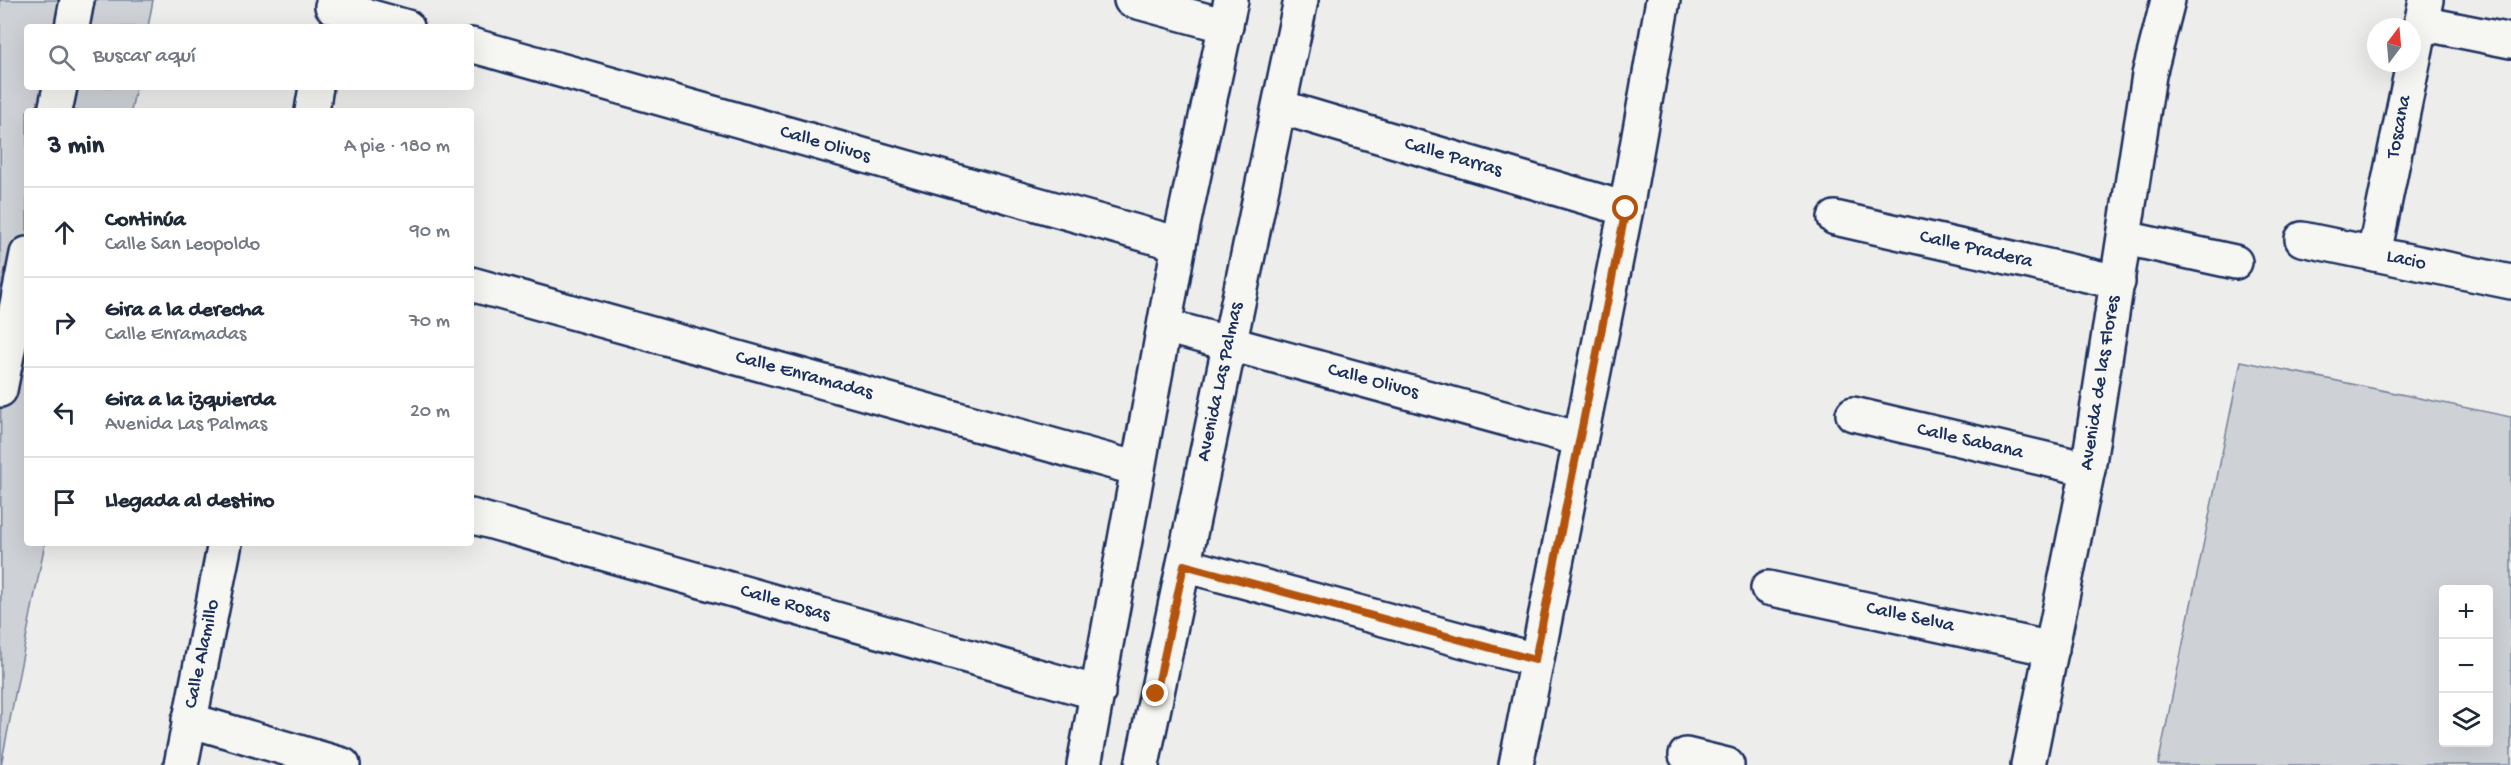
<!DOCTYPE html>
<html lang="es">
<head>
<meta charset="utf-8">
<style>
  body { margin:0; font-family:"Gochi Hand",sans-serif; background:#f2f2f3; color:#1f2937 }
  .controls { position:absolute; right:18px; bottom:18px; display:grid; overflow:hidden; border-radius:6px; box-shadow:0 6px 24px #0002 }
  .controls button { width:54px; height:54px; display:grid; place-items:center; padding:0; border:0; border-bottom:2px solid #e0e1e3; background:#fff; color:#1f2937; font:30px sans-serif }
  .compass { position:absolute; left:2367px; top:18px; width:54px; height:54px; border-radius:50%; background:#fff; box-shadow:0 6px 24px #0002; rotate:16deg }
  .stop { position:absolute; width:18px; height:18px; margin:-14px; border:4px solid #b45309; border-radius:50%; background:#fff }
  .stop.end { background:#b45309; border-color:#fff; box-shadow:0 2px 6px #0008 }
  .list { margin:0; padding:0; list-style:none }
  h2 { display:flex; justify-content:space-between; align-items:center; height:78px; margin:0; padding:0 24px; font-size:26px }
  h2 small { font-size:20px; font-weight:400; color:#747a83 }
  .list li { display:grid; grid-template-columns:39px 1fr auto; gap:18px; align-items:center; box-sizing:border-box; height:90px; padding:0 24px; border-top:2px solid #e0e1e3 }
  .list b { display:block; font-size:22px; white-space:nowrap }
  .list p { margin:0; font-size:20px; white-space:nowrap; color:#747a83 }
  .list em { font-size:20px; font-style:normal; color:#747a83 }
  .icon { flex:none; width:33px; height:33px; fill:none; stroke:currentColor; stroke-width:2; stroke-linecap:round; stroke-linejoin:round }
  .map { position:relative; flex:none; width:2511px; height:765px; overflow:hidden }
  .search { position:absolute; background:#fff; box-shadow:0 6px 24px #0002; left:24px; top:24px; width:450px; height:66px; display:flex; align-items:center; gap:15px; box-sizing:border-box; padding:0 21px; border-radius:6px; color:#747a83; font-size:22px }
  .panel { position:absolute; background:#fff; box-shadow:0 6px 24px #0002; left:24px; top:108px; width:450px; height:438px; border-radius:6px }
  .map>svg:first-child { display:block }
</style>
</head>
<body>
<div class="map">
<svg width="2511" height="765" viewBox="0 0 2511 765">
  <rect width="100%" height="100%" fill="#edeeec"/>
  <filter id="ink" filterUnits="userSpaceOnUse"><feTurbulence type="fractalNoise" baseFrequency=".0167" numOctaves="2"/><feDisplacementMap in="SourceGraphic" scale="12" xChannelSelector="R" yChannelSelector="G"/><feConvolveMatrix kernelMatrix="1 2 1 2 8 2 1 2 1" color-interpolation-filters="sRGB"/></filter>
  <g filter="url(#ink)">
    <g fill="#ced2d7" stroke="#74809a" stroke-width="1.5" fill-rule="evenodd">
      <polygon points="0,0 153,0 148,27 27,27 27,87 136,87 131,111 27,111 27,543 45,543 1,765"/>
      <path d="M2241 361 2511 417V765H2158ZM2444 590H2488V742H2444Z"/>
    </g>
    <g fill="none" stroke-linecap="round" stroke-linejoin="round">
      <g stroke="#1b2f5e" stroke-width="38">
        <g id="minor">
          <polyline points="1131,0 1226,26"/>
          <polyline points="332,6 407,27"/>
          <polyline points="2421,23 2511,41"/>
          <polyline points="72,27 77,0"/>
          <polyline points="471,45 1179,244"/>
          <polyline points="1280,107 1626,209"/>
          <polyline points="55,111 60,87"/>
          <polyline points="312,111 316,87"/>
          <polyline points="1835,218 2118,282"/>
          <polyline points="2125,238 2235,262"/>
          <polyline points="2302,239 2511,282"/>
          <polyline points="2374,254 2426,0"/>
          <polyline points="471,284 1138,469"/>
          <polyline points="1165,326 1580,439"/>
          <polyline points="0,390 27,254"/>
          <polyline points="1853,414 2088,469"/>
          <polyline points="471,516 1098,693"/>
          <polyline points="1184,565 1535,660"/>
          <polyline points="1768,588 2052,649"/>
          <polyline points="189,720 343,765"/>
          <polyline points="1686,755 1727,765"/>
          <polyline points="181,765 225,543"/>
          <polyline points="1084,765 1179,244 1231,0"/>
          <polyline points="1142,765 1301,0"/>
          <polyline points="1516,765 1626,209 1663,0"/>
          <polyline points="2028,765 2088,469 2149,75 2168,0"/>
        </g>
      </g>
      <use href="#minor" stroke="#f6f6f2" stroke-width="33"/>
    </g>
  </g>
  <g fill="none" stroke-linecap="round" stroke-linejoin="round" filter="url(#ink)">
    <polyline stroke="#b45309" stroke-width="8" points="1156,694 1184,565 1535,660 1626,209"/>
  </g>
  <g text-anchor="middle" dominant-baseline="central" stroke-width="4.5" stroke-linejoin="round" paint-order="stroke">
    <g font-size="20" fill="#1b2f5e" stroke="#f6f6f2">
      <text transform="translate(2400 127) rotate(-79)">Toscana</text>
      <text transform="translate(825 145) rotate(16)">Calle Olivos</text>
      <text transform="translate(1453 158) rotate(16)">Calle Parras</text>
      <text transform="translate(1976 250) rotate(13)">Calle Pradera</text>
      <text transform="translate(2406 261) rotate(12)">Lacio</text>
      <text transform="translate(804 376) rotate(15)">Calle Enramadas</text>
      <text transform="translate(1221 382) rotate(-78)">Avenida Las Palmas</text>
      <text transform="translate(1373 382) rotate(15)">Calle Olivos</text>
      <text transform="translate(2101 383) rotate(-81)">Avenida de las Flores</text>
      <text transform="translate(1970 442) rotate(13)">Calle Sabana</text>
      <text transform="translate(785 604) rotate(16)">Calle Rosas</text>
      <text transform="translate(1910 618) rotate(12)">Calle Selva</text>
      <text transform="translate(203 654) rotate(-78)">Calle Alamillo</text>
    </g>
  </g>
</svg>
<div class="controls">
<button>+</button>
<button>−</button>
<button><svg class="icon" aria-label="layers" viewBox="0 0 24 24"><path d="M12 4l9 5-9 5-9-5zM3 14l9 5 9-5"/></svg></button>
</div>
<svg class="compass" viewBox="-18 -18 36 36"><path d="M0-13l5 13h-10z" fill="#e53935"/><path d="M0 13l5-13h-10z" fill="#747a83"/></svg>
<div class="stop" style="left:1626px;top:209px"></div>
<div class="stop end" style="left:1156px;top:694px"></div>
<div class="search"><svg class="icon" aria-label="search" viewBox="0 0 24 24"><circle cx="10" cy="10" r="6"/><path d="M15 15l6 6"/></svg>Buscar aquí</div>
<section class="panel">
<h2>3 min<small>A pie · 180 m</small></h2>
<ul class="list">
<li><svg class="icon" aria-label="ahead" viewBox="0 0 24 24"><path d="M12 20V5M6 11l6-6 6 6"/></svg><div><b>Continúa</b><p>Calle San Leopoldo</p></div><em>90 m</em></li>
<li><svg class="icon" aria-label="right" viewBox="0 0 24 24"><path d="M7 20v-9h11M14 6l5 5-5 5"/></svg><div><b>Gira a la derecha</b><p>Calle Enramadas</p></div><em>70 m</em></li>
<li><svg class="icon" aria-label="left" viewBox="0 0 24 24"><path d="M17 20v-9H6M10 6l-5 5 5 5"/></svg><div><b>Gira a la izquierda</b><p>Avenida Las Palmas</p></div><em>20 m</em></li>
<li><svg class="icon" aria-label="arrive" viewBox="0 0 24 24"><path d="M6 21V4h12l-3 4 3 4H6"/></svg><div><b>Llegada al destino</b></div></li>
</ul>
</section>
</div>
</body>
</html>
